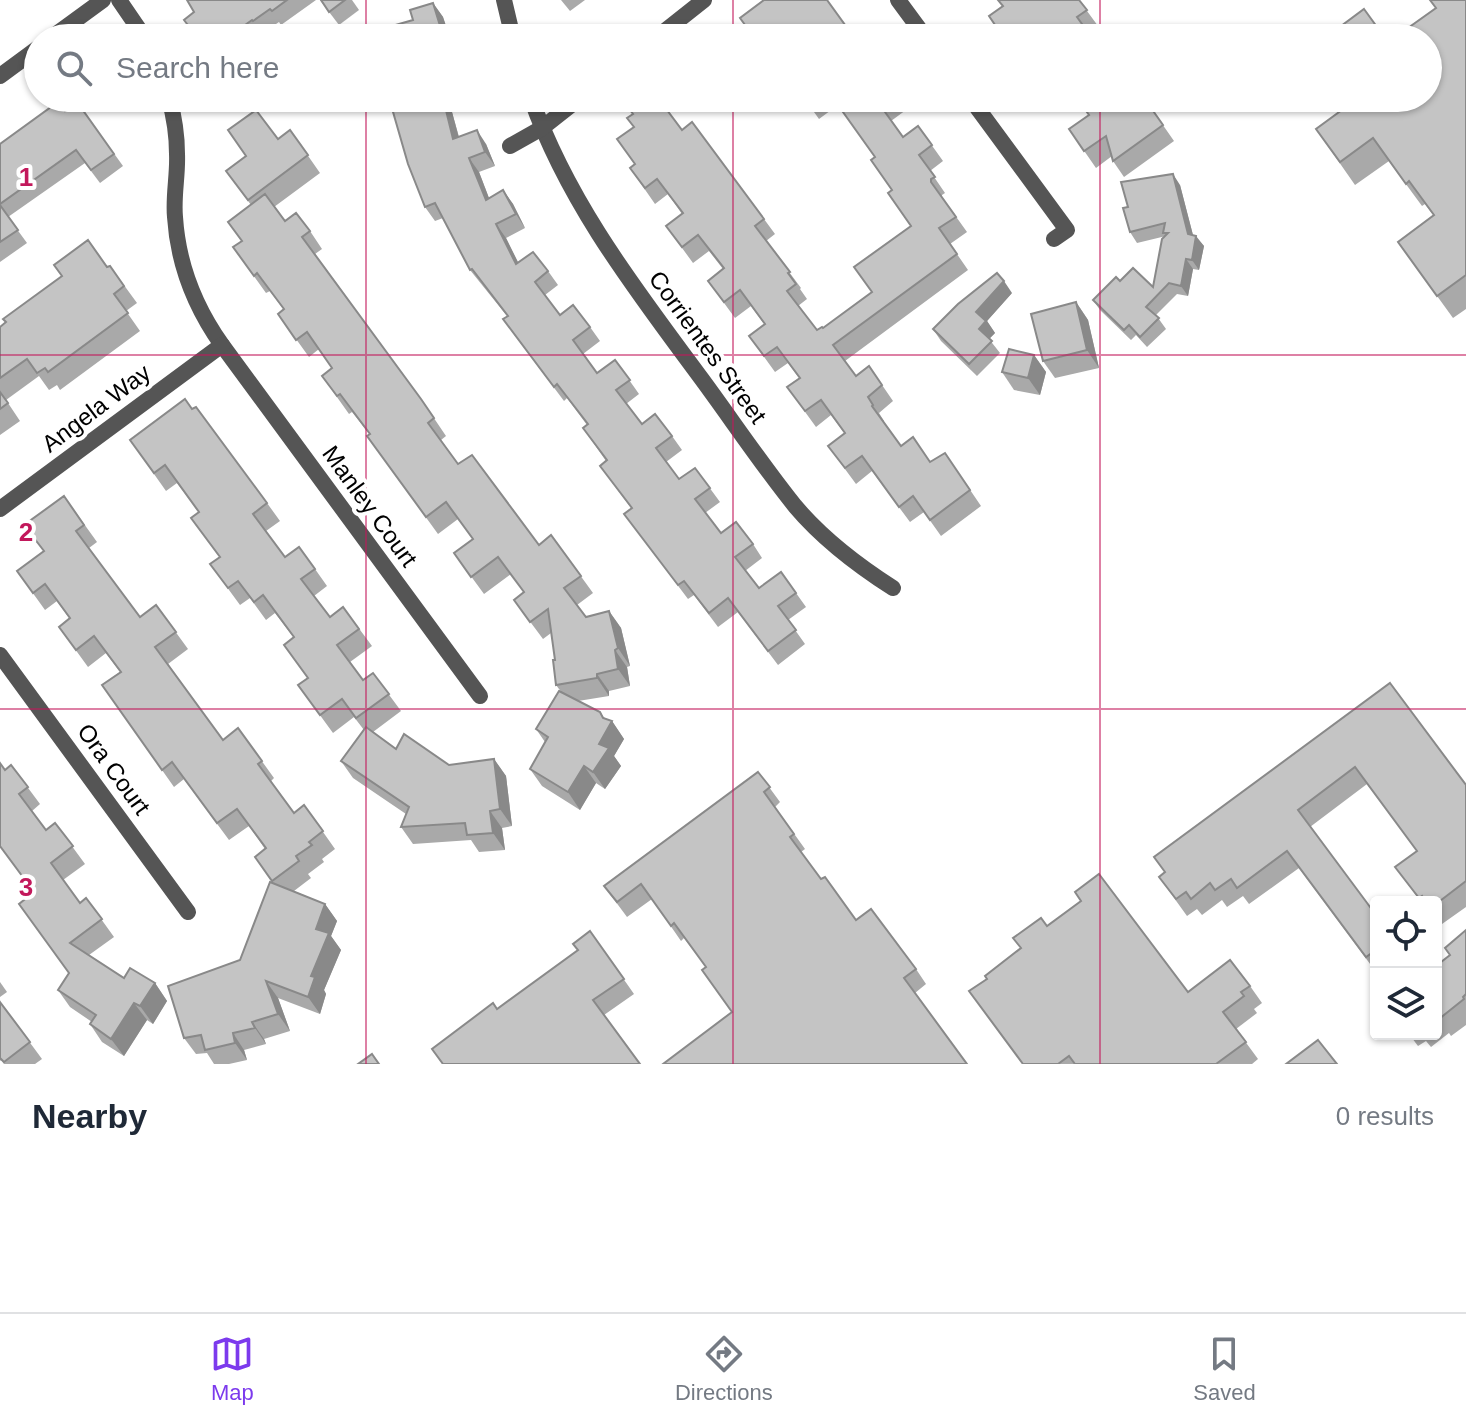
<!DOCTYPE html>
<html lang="en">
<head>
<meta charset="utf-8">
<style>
  body { margin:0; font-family:Helvetica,sans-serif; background:#f6f6f7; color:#1f2937 }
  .controls { position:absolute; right:24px; bottom:24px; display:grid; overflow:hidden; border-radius:8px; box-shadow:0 2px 6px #0004 }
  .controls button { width:72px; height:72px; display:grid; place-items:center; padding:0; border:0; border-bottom:2px solid #e0e1e3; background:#fff; color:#1f2937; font:40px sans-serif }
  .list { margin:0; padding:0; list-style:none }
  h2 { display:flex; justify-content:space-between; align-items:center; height:104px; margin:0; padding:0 32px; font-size:34px }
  h2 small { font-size:26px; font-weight:400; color:#747a83 }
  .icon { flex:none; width:44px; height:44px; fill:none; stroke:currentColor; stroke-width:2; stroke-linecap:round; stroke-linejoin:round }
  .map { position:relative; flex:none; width:1466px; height:1064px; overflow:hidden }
  .search { position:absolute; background:#fff; box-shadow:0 2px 6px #0004; left:24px; right:24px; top:24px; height:88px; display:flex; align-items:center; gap:20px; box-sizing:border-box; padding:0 28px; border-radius:44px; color:#747a83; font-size:30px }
  .sheet { height:248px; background:#fff }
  nav { display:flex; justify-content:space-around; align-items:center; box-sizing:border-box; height:112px; border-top:2px solid #e0e1e3; background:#fff; font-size:22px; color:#747a83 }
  nav a { display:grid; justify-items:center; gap:4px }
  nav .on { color:#7c3aed }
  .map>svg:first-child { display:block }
</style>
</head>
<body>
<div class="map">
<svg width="1466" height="1064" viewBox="0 0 1466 1064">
  <rect width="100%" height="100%" fill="#fff"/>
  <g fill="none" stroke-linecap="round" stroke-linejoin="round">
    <g stroke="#555" stroke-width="16">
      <polyline points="119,0 145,38"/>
      <polyline points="504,0 513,38"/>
      <polyline points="898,0 926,38"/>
      <polyline points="51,38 103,0"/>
      <polyline points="656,38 704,0"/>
      <polyline points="0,76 38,48"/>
      <path d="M169 98C174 116 177 135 177 154 178 175 173 196 175 217 178 264 195 307 222 345L480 696"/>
      <path d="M531 98C568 203 636 290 701 378 732 420 762 465 795 506 822 538 857 565 893 588"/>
      <polyline points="970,98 1067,230 1054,239"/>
      <polyline points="510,146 542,128 580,98"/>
      <polyline points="0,509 222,345"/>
      <polyline points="0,655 188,912"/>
    </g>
  </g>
  <g fill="#a9a9a9">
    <polygon points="187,0 316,0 281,25 279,22 255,38 197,38 194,12"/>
    <polygon points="320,0 352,0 359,10 339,25"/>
    <polygon points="561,0 585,0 570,11"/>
    <polygon points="1079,0 1098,26 1089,33 1092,38 1004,38 1002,6"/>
    <polygon points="1466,0 1466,309 1453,318 1398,242 1434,216 1425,204 1422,206 1389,161 1355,185 1316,129 1350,105 1435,8"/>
    <polygon points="433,3 443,17 450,38 370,38 379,35 413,20"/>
    <polygon points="389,98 465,98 468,108 452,112 459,137 486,144 495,166 479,172 489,198 503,190 513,204 525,228 506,238 518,263 548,271 558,285 545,295 560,315 590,327 600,341 583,354 597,373 615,360 639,394 626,404 642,424 672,436 682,450 666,462 679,479 695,468 720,502 705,513 721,533 753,544 762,558 745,571 759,588 781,572 806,607 788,620 805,644 778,665 738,612 718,627 694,595 688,599 624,514 631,508 600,466 606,461 583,428 587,425 567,398 564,401 513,333 507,316 470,270 443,218 435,221 425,207"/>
    <polygon points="621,98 682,130 764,219 775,234 766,241 801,288 800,289 807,299 798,306 817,330 823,328 872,293 911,226 875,157 838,105 819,119 804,98 898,98 906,110 891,121 903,137 918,126 943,161 930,171 945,193 942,195 942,197 967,232 950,244 968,270 845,361 856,376 869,366 893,401 879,413 884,421 883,421 901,446 930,462 945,453 981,506 941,536 924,512 910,522 872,471 856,484 828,446 845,434 831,415 816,427 787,387 799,378 788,363 775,372 749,336 765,325 751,306 735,318 708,281 723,269 709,251 693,263 666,226 682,214 668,194 655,204 630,168 635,164 633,114"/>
    <polygon points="1059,98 1069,98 1063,102"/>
    <polygon points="1071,98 1144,98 1174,141 1124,177 1113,161 1112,156 1096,168 1069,129 1089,115 1078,100 1074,102"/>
    <polygon points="77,102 123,166 100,183 85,163 8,217 27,243 0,262 0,144 65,111"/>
    <polygon points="290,130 320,173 274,207 285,221 310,231 322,249 315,254 421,399 446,436 441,440 458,464 539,545 551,535 593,593 577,605 586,617 609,611 621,628 630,666 627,667 630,686 609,691 609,696 578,701 605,718 612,721 624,739 614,756 621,766 605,789 596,783 580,810 542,786 530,769 545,742 536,729 562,693 556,685 555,660 551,633 543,639 514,600 524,593 511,574 484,594 454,553 473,539 458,519 438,534 367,436 370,435 352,412 349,414 322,376 332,368 319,349 309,357 278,314 284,310 270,291 266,293 233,247 242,241 228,222 251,205 226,171 278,139"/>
    <polygon points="1180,185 1193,235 1204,246 1199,270 1193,269 1188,296 1177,294 1156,315 1166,329 1147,347 1136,335 1131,340 1100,310 1093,300 1120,281 1153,287 1166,236 1137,243 1130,232 1128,207"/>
    <polygon points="110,266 137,303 126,311 140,331 60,390 57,385 49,390 39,376 6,400 20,421 0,435 0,327"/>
    <polygon points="1012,293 987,321 995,333 989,339 1000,353 977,376 941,341 933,329"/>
    <polygon points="1076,302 1088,320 1099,368 1055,378 1043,361"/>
    <polygon points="1034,355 1046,372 1040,395 1014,390 1002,372"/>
    <polygon points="130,440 267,503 280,521 266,531 285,557 315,569 327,586 314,596 330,617 343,607 372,646 350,662 363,680 373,673 401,711 373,732 396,749 449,765 494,759 506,776 512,826 502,828 505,850 479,852 471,840 413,844 401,827 406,814 353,778 341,761 364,730 354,717 333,733 298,685 307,678 294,638 275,613 266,620 250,598 240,605 210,564 220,557 199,512 177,483 166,491"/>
    <polygon points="64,496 97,542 89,548 140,617 156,605 188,649 168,664 223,740 238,728 274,778 271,781 294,813 304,805 335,849 322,859 324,862 308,874 311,878 294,891 325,904 337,921 331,936 341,950 324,990 326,994 320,1014 278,998 290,1031 264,1039 266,1044 244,1050 247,1060 229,1064 214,1064 207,1053 196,1054 184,1038 240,960 273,883 255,857 265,849 249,826 229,840 184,779 174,787 102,685 120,672 106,653 88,667 59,627 69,618 57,601 45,610 17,571 43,552"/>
    <polygon points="1390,683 1466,785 1466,907 1442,924 1436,916 1436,902 1421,902 1395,867 1417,851 1367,784 1310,827 1376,915 1376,972 1299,868 1249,904 1243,896 1227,907 1222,900 1202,915 1197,909 1187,916 1159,877"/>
    <polygon points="11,765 40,804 32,811 46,830 55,823 85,864 63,880 80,903 86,898 114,937 89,955 124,978 155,983 167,1001 153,1024 147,1020 124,1056 102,1042 90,1024 92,1022 70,1007 58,990 69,973 34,893 5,770"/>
    <polygon points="758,772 780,802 775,807 805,849 801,852 821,879 856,920 916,969 926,984 915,993 732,1012 706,967 684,938 681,941 652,899 627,917 604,886"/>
    <polygon points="1047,926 1188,992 1250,986 1262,1003 1254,1009 1257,1013 1236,1029 1258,1059 1252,1064 1023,1064 1021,949"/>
    <polygon points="1466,930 1466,1025 1451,1036 1449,1033 1431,1047 1426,1041 1418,1046 1409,1034 1436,1034 1436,966 1450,955 1457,938"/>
    <polygon points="590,931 634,994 604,1015 497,1009 578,950"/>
    <polygon points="0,982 7,992 0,997"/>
    <polygon points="0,1002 42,1059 35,1064 4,1064 1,1060 0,1061"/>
  </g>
  <g fill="#898989">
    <polygon points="433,3 443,17 450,38 448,38 441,29"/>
    <polygon points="442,98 452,112 463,153 453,139"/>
    <polygon points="477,130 486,144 495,166 485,152"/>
    <polygon points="469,158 479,172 495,214 486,200"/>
    <polygon points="1173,174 1180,185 1195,243 1196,236 1204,246 1199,270 1192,260 1188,234"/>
    <polygon points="503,190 513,204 525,228 516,214"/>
    <polygon points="496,224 506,238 526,278 516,264"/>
    <polygon points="1186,259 1193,269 1188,296 1181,286"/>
    <polygon points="1004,281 1012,293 987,321 995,333 988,340 979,329 976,312"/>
    <polygon points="1076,302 1088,320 1099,368 1087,350"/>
    <polygon points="1034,355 1046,372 1040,395 1028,378"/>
    <polygon points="609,611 621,628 630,666 618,648"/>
    <polygon points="615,650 627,667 630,686 618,669"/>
    <polygon points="597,674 609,691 609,696 597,678"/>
    <polygon points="600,712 609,725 612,721 624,739 614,756 621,766 605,789 593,772 599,744 603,718"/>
    <polygon points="494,759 506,776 512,826 500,809"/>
    <polygon points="584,766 596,783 580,810 568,792"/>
    <polygon points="490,811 502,828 505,850 493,833"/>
    <polygon points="325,904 337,921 331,936 341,950 324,990 326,994 320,1014 308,997 316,929"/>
    <polygon points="266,981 278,998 290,1031 278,1014"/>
    <polygon points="155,983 167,1001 153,1024 140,1006"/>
    <polygon points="134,1003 147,1020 124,1056 111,1039"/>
    <polygon points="252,1022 264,1039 266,1044 255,1028"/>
    <polygon points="233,1033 244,1050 247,1060 235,1043"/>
  </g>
  <g fill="#c4c4c4" stroke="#898989" stroke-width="2">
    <polygon points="187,0 287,0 272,11 270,9 253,21 252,20 227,38 198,38 184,20 194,12"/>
    <polygon points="321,0 345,0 329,12"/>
    <polygon points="764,0 827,0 853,36 851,38 736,38 748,29 740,18"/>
    <polygon points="998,0 1079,0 1087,10 1077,17 1092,38 1028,38 1020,27 1004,38 989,16 1003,6"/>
    <polygon points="1430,0 1466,0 1466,275 1437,296 1398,242 1434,215 1409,181 1406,184 1373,138 1340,162 1316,129 1350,104 1346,98 1428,98 1428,38 1394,38 1436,8"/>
    <polygon points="433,3 441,29 422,34 423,38 370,38 379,35 378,30 413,20 410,10"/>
    <polygon points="1364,9 1385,38 1325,38"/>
    <polygon points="389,98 443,98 453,139 477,130 485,152 469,158 486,200 503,190 516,214 496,224 516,264 533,252 548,271 535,282 560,315 573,305 590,327 573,340 597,373 615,360 630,380 616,390 642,424 655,414 672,436 656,448 679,479 695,468 710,488 695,499 721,533 736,522 753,544 735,557 759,588 781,572 796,593 778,606 796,630 768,651 728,598 709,613 684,581 678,585 624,514 632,508 600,466 607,460 583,428 588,424 557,384 554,387 503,319 508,316 472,269 470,270 435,203 425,207 408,164"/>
    <polygon points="621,98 658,98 682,130 692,122 764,219 755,226 790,272 788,273 796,284 787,291 817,330 822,327 823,328 872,292 854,267 911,226 888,193 892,190 871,160 875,157 833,98 889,98 880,105 903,137 918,126 932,145 919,155 935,177 931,179 931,182 956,217 939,228 957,254 833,345 856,376 869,366 882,385 868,397 873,405 872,406 901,446 913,437 930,462 945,453 970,490 930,520 913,496 899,507 862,456 845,468 828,446 845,433 821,400 805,411 787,387 800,378 777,347 764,356 749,336 765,324 740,290 724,302 708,281 724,268 698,235 682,247 666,226 683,213 657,179 645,188 630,168 635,164 617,139 634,127 627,118 633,114"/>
    <polygon points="804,98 815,98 808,103"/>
    <polygon points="1077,98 1144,98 1163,125 1113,161 1106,136 1084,151 1069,129 1089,115"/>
    <polygon points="58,102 65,111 77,102 114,154 91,170 76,150 0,204 0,144"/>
    <polygon points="256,110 278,139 290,130 308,155 248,200 226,171 246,156 228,130"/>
    <polygon points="1173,174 1188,234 1196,236 1192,260 1186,259 1181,286 1169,283 1146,307 1159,318 1140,337 1129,325 1124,330 1093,300 1116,277 1120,281 1133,268 1153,287 1162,239 1168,233 1163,233 1165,223 1130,232 1123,208 1128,207 1121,182"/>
    <polygon points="265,194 285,221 296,213 310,231 302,237 421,399 434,418 428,423 458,464 472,455 539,545 551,535 581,576 564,588 586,617 609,611 618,648 615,650 618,669 597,674 597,678 556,685 553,660 555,660 548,609 530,622 514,600 524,592 498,557 471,577 454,553 473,539 446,502 426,517 367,436 370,434 340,394 337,396 322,376 332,368 307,332 296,340 278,314 284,309 257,273 254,276 233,247 242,241 228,222"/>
    <polygon points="0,205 18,230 0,242"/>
    <polygon points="88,240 107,267 110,266 124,286 114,294 128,313 48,372 45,368 37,373 27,359 0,378 0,327 6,322 3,319 62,276 54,265"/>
    <polygon points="997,273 1004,281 976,312 986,321 979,329 992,341 969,364 933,329 958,304"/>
    <polygon points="1076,302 1087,350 1043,361 1031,314"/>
    <polygon points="1009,349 1034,355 1028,378 1002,372"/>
    <polygon points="0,392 8,403 0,409"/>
    <polygon points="185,399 192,409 196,407 267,503 253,514 285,557 299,547 315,569 301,579 330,617 343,607 359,629 337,645 363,680 373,673 389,694 356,718 342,699 320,715 298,685 308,678 284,645 294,637 263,595 254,602 238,581 228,588 210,564 220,557 191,518 199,512 165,465 154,473 130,440"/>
    <polygon points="64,496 84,525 76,531 140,617 156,605 176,632 155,647 223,740 238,728 262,761 258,764 294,813 304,805 323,831 309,842 312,845 296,856 299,861 272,881 255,857 266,848 237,809 217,823 172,762 162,770 102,685 121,672 94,636 76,650 59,627 70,618 45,584 33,593 17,571 44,551 24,525"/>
    <polygon points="1390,683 1466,785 1466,881 1436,904 1436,902 1426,902 1422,896 1419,898 1395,867 1417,851 1355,767 1298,810 1376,915 1376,950 1366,957 1287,851 1237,888 1231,879 1215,890 1210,883 1191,899 1186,892 1176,899 1159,877 1165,872 1154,857"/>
    <polygon points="559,691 600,712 603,718 612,721 599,744 609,748 593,772 584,766 568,792 530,769 548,737 536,729"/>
    <polygon points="366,727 396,749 404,734 449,765 494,759 500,809 490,811 493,833 467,835 465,823 401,827 409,807 341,761"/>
    <polygon points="0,763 5,770 11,765 28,787 19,794 46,830 55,823 73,846 51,863 80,903 86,898 102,919 70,943 124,978 130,968 155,983 140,1006 134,1003 111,1039 90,1024 96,1015 58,990 69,973 19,904 34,892 0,846"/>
    <polygon points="758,772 770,787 764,792 794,834 790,837 821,879 825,877 856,920 871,909 916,969 904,978 967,1064 663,1064 732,1012 702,970 706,967 674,923 671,926 641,884 617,902 604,886"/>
    <polygon points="1099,874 1188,992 1230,960 1250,986 1241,992 1244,996 1223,1012 1246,1042 1216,1064 1075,1064 1069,1056 1058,1064 1023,1064 969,991 987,979 985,976 1021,948 1013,938 1041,918 1047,926 1081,901 1075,892"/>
    <polygon points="270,882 325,904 316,929 329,933 311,976 315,977 308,997 266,981 278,1014 252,1022 255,1028 233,1033 235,1043 205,1050 201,1035 184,1038 168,986 240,960"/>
    <polygon points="1466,930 1466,994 1463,997 1464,999 1439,1019 1436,1017 1436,966 1450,955 1445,948"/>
    <polygon points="590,931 624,979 593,1000 640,1064 443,1064 432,1049 493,1003 497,1009 578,950 573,944"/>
    <polygon points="0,1002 30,1042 4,1062 0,1058"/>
    <polygon points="1318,1040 1337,1064 1286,1064"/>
    <polygon points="372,1054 379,1064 358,1064"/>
  </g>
  <path fill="none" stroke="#c2185b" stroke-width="2" stroke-opacity="0.55" d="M366 0V38M733 0V38M1100 0V38M366 98V1064M733 98V1064M1100 98V1064M0 355H1466M0 709H1466"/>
  <g text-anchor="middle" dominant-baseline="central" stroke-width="8" stroke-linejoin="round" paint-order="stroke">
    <g font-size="24" fill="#000" stroke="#fff">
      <text transform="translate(708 347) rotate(54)">Corrientes Street</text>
      <text transform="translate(96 408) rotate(-37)">Angela Way</text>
      <text transform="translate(370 506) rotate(54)">Manley Court</text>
      <text transform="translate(114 769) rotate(54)">Ora Court</text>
    </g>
  </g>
  <g font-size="26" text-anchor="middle" font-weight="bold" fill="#c2185b" stroke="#fff" stroke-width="8" stroke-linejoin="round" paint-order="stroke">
    <text x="26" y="186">1</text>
    <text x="26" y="541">2</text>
    <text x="26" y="896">3</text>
  </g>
</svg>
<div class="controls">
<button><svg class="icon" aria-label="locate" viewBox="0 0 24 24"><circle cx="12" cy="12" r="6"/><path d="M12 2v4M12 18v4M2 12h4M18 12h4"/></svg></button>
<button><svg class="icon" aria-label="layers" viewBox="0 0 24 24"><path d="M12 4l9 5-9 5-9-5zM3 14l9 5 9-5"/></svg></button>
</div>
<div class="search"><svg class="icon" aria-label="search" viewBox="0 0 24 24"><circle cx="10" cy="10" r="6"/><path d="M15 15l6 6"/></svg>Search here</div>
</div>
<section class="sheet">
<h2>Nearby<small>0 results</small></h2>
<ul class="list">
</ul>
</section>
<nav>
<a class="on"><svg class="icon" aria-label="map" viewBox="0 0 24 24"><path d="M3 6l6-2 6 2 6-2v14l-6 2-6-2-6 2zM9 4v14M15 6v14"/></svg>Map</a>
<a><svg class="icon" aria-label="directions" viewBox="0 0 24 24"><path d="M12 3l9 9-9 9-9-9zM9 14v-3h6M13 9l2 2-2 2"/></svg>Directions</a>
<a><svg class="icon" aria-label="saved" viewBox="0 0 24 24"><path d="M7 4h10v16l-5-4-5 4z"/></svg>Saved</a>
</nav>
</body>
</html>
